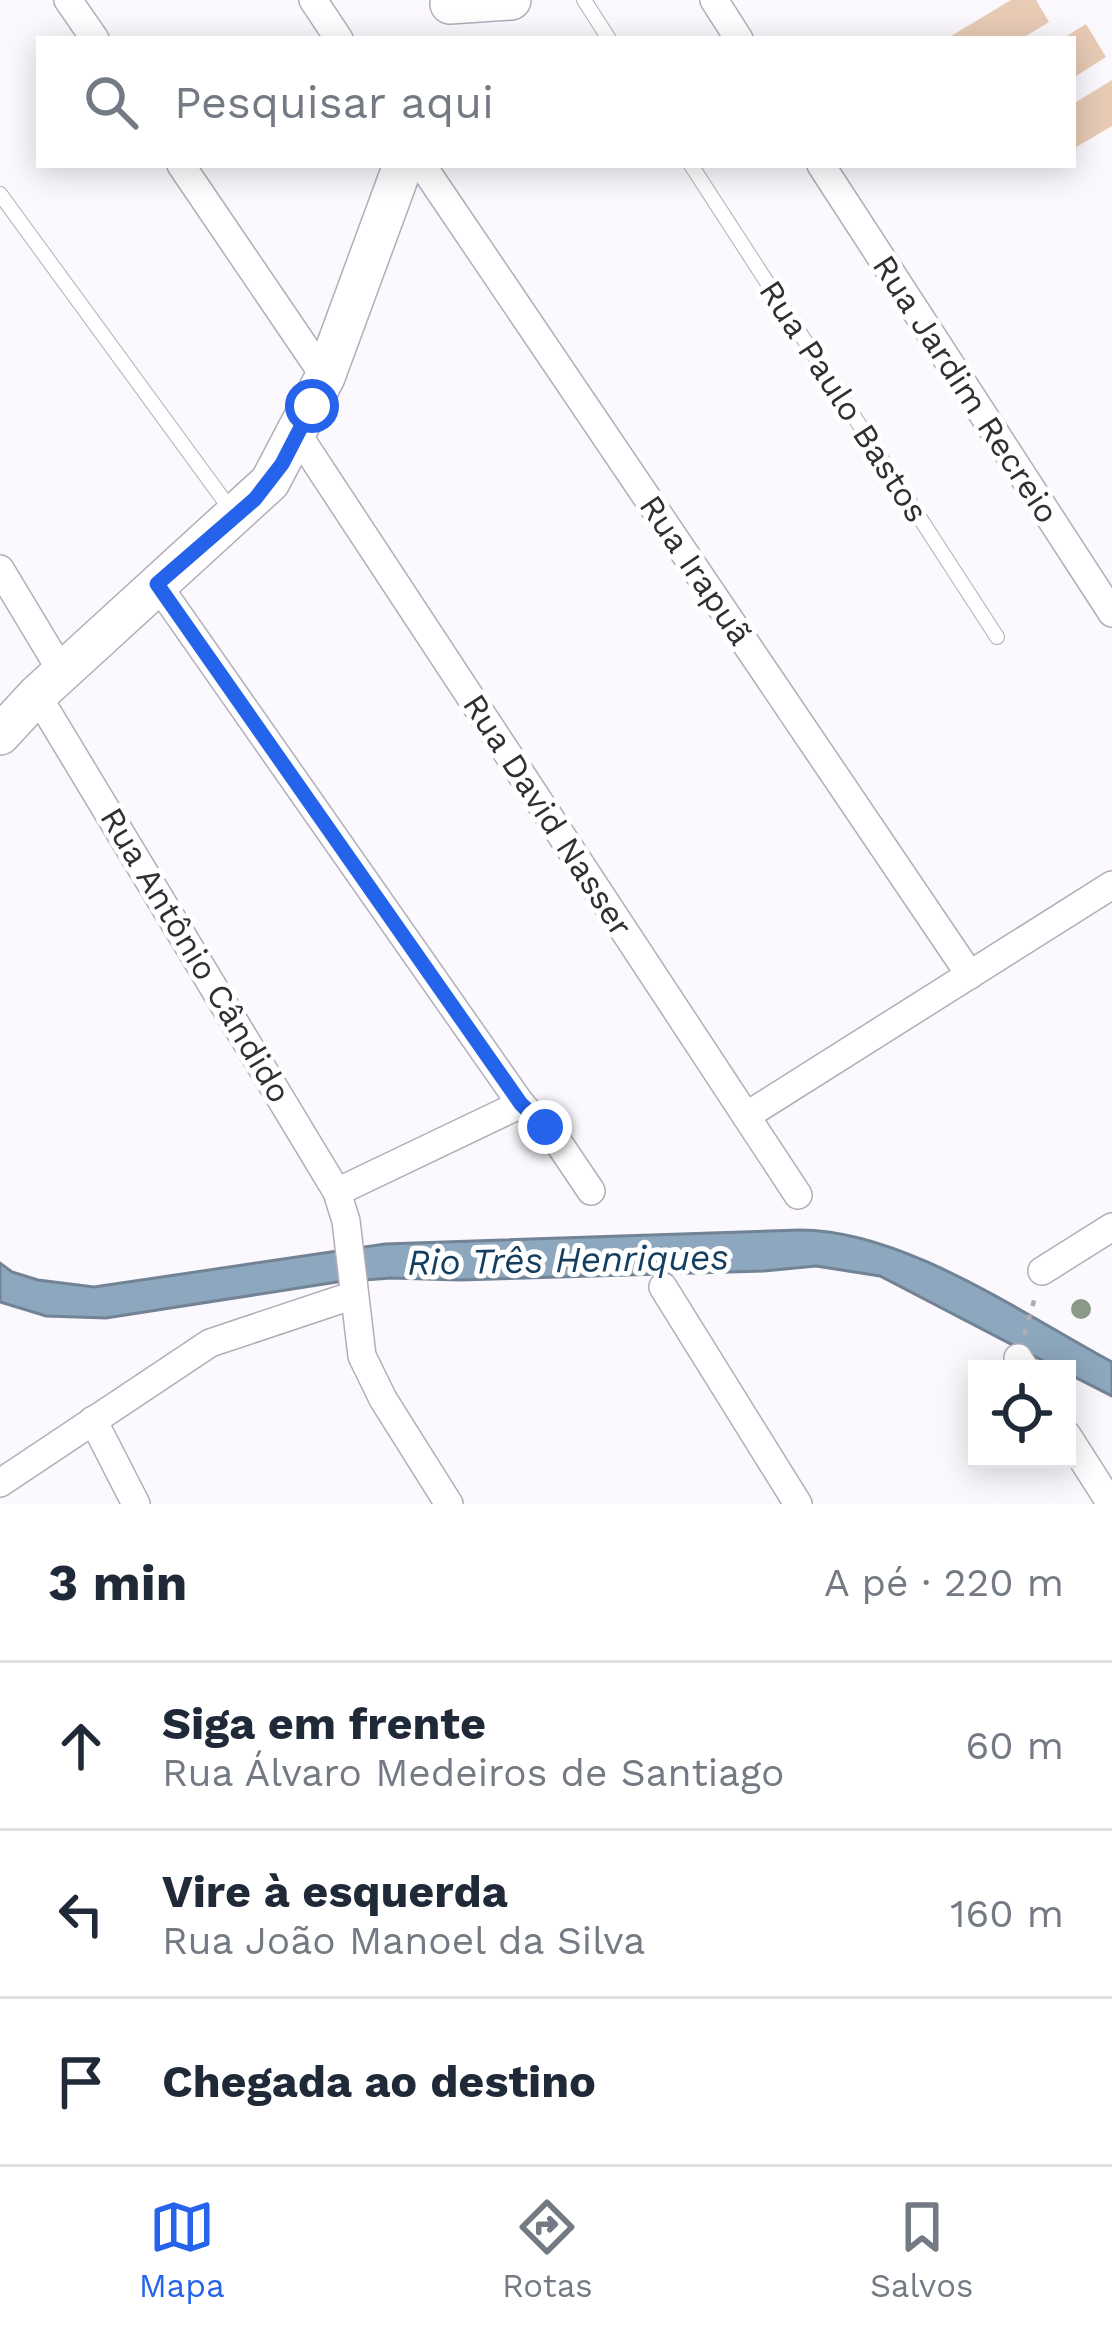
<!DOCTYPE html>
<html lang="pt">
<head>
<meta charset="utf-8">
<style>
  body { margin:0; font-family:"Work Sans",sans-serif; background:#f6f6f7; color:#1f2937 }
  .controls { position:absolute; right:36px; bottom:36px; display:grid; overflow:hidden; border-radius:0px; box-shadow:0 6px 30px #0003 }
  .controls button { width:108px; height:108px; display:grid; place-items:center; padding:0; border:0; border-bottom:3px solid #e0e1e3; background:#fff; color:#1f2937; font:60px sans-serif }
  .stop { position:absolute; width:36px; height:36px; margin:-27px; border:9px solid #2563eb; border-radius:50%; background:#fff }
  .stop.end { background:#2563eb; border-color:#fff; box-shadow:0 3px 12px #0008 }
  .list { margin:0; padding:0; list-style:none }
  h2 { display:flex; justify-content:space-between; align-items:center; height:156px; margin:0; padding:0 48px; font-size:51px }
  h2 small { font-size:39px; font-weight:400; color:#747a83 }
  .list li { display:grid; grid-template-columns:78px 1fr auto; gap:36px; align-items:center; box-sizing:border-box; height:168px; padding:0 48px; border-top:3px solid #e0e1e3 }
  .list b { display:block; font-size:45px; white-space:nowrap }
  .list p { margin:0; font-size:39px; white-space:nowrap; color:#747a83 }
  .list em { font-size:39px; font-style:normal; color:#747a83 }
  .icon { flex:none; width:66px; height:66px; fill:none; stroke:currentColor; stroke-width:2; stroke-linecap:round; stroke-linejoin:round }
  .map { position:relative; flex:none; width:1112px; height:1504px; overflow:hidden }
  .search { position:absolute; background:#fff; box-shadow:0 6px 30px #0003; left:36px; right:36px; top:36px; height:132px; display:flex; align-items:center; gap:30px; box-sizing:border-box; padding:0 42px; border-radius:0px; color:#747a83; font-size:45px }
  .sheet { height:660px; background:#fff }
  nav { display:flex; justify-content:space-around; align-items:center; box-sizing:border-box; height:168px; border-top:3px solid #e0e1e3; background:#fff; font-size:33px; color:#747a83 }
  nav a { display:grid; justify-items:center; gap:6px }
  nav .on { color:#2563eb }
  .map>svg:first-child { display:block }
</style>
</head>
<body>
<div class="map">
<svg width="1112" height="1504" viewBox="0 0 1112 1504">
  <rect width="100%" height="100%" fill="#fbf8fe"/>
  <path fill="#8da7be" stroke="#728395" stroke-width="3" d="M800 1230C903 1230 1021 1313 1112 1362V1396L1067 1373V1369H1059L880 1276 816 1266 764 1271 460 1280 391 1278 337 1282 106 1318 46 1316 0 1302V1263L12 1272 38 1280 94 1287 385 1244Z"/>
  <g fill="#e8cbb5">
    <polygon points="1011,0 1036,0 1049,22 1021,39 946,39"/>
    <polygon points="1086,24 1106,57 1073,78 1073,39 1062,39"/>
    <polygon points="1112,80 1112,126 1073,149 1073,104"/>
  </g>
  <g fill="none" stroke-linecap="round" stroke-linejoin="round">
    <g stroke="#b2adb9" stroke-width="16">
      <g id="lane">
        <polyline points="584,0 609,39"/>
        <polyline points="691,165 997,637"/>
        <polyline points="0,194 231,510"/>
      </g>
    </g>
    <g stroke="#b2adb9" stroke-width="30">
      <g id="street">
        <polyline points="68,0 95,39"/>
        <polyline points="313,0 339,39"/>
        <polyline points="714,0 739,39"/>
        <polyline points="181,165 325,377"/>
        <polyline points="422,165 970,975"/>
        <polyline points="821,165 1112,613"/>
        <polyline points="298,435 798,1195"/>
        <polyline points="0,569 62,672"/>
        <polyline points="157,584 521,1104 560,1145 591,1191"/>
        <polyline points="37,695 337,1192 346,1221 362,1356 383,1399 449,1504"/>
        <polyline points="746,1116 1112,885"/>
        <polyline points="337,1192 521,1104"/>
        <polyline points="1042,1271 1112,1227"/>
        <polyline points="663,1287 798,1504"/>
        <polyline points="1018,1358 1025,1369"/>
        <polyline points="93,1420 136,1504"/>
        <polyline points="1067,1435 1111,1504"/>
        <polyline points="0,1483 210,1343 354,1295"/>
      </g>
    </g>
    <g stroke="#b2adb9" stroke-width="42">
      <g id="secondary">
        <polyline points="450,4 511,0"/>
        <polyline points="0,735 37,695 270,482 325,377 403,165"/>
      </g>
    </g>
    <polyline stroke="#afacb1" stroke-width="4.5" stroke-dasharray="6 9" stroke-linecap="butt" points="1024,1335 1036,1294"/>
    <use href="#lane" stroke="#fff" stroke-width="14"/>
    <use href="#street" stroke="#fff" stroke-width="27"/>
    <use href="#secondary" stroke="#fff" stroke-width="39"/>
  </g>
  <circle fill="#899a88" cx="1081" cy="1309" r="10"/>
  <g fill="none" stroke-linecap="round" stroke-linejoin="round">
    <polyline stroke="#2563eb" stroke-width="15" points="312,406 282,464 255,499 157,584 521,1104 545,1127"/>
  </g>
  <g text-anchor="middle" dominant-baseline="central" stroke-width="10" stroke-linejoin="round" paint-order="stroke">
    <g font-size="33" fill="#322f34" stroke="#fff">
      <text transform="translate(966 389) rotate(57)">Rua Jardim Recreio</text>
      <text transform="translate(844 401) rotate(57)">Rua Paulo Bastos</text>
      <text transform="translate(696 570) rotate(56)">Rua Irapuã</text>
      <text transform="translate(548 815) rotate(57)">Rua David Nasser</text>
      <text transform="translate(196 955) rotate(59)">Rua Antônio Cândido</text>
    </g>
    <g font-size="36" font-style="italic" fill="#143e5f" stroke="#fff">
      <text transform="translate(568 1260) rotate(-1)">Rio Três Henriques</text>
    </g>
  </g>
</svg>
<div class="controls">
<button><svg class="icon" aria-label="locate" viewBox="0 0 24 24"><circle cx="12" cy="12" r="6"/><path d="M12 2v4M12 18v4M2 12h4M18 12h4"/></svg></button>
</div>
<div class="stop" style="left:312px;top:406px"></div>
<div class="stop end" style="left:545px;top:1127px"></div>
<div class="search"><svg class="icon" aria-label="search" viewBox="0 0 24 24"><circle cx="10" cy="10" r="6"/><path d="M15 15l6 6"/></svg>Pesquisar aqui</div>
</div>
<section class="sheet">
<h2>3 min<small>A pé · 220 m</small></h2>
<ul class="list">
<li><svg class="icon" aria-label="ahead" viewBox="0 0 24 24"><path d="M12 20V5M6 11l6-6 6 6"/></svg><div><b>Siga em frente</b><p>Rua Álvaro Medeiros de Santiago</p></div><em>60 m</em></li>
<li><svg class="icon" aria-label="left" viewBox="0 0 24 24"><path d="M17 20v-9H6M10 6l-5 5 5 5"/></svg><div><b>Vire à esquerda</b><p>Rua João Manoel da Silva</p></div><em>160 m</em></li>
<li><svg class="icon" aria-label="arrive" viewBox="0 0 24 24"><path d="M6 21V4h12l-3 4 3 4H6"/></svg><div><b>Chegada ao destino</b></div></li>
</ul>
</section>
<nav>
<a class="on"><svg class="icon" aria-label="map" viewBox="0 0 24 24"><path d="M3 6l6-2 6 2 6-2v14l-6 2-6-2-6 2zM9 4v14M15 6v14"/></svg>Mapa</a>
<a><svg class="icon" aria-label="directions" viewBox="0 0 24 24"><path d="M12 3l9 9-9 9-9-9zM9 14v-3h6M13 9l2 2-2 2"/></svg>Rotas</a>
<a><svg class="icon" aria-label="saved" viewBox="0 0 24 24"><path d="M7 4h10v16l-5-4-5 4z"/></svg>Salvos</a>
</nav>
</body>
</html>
